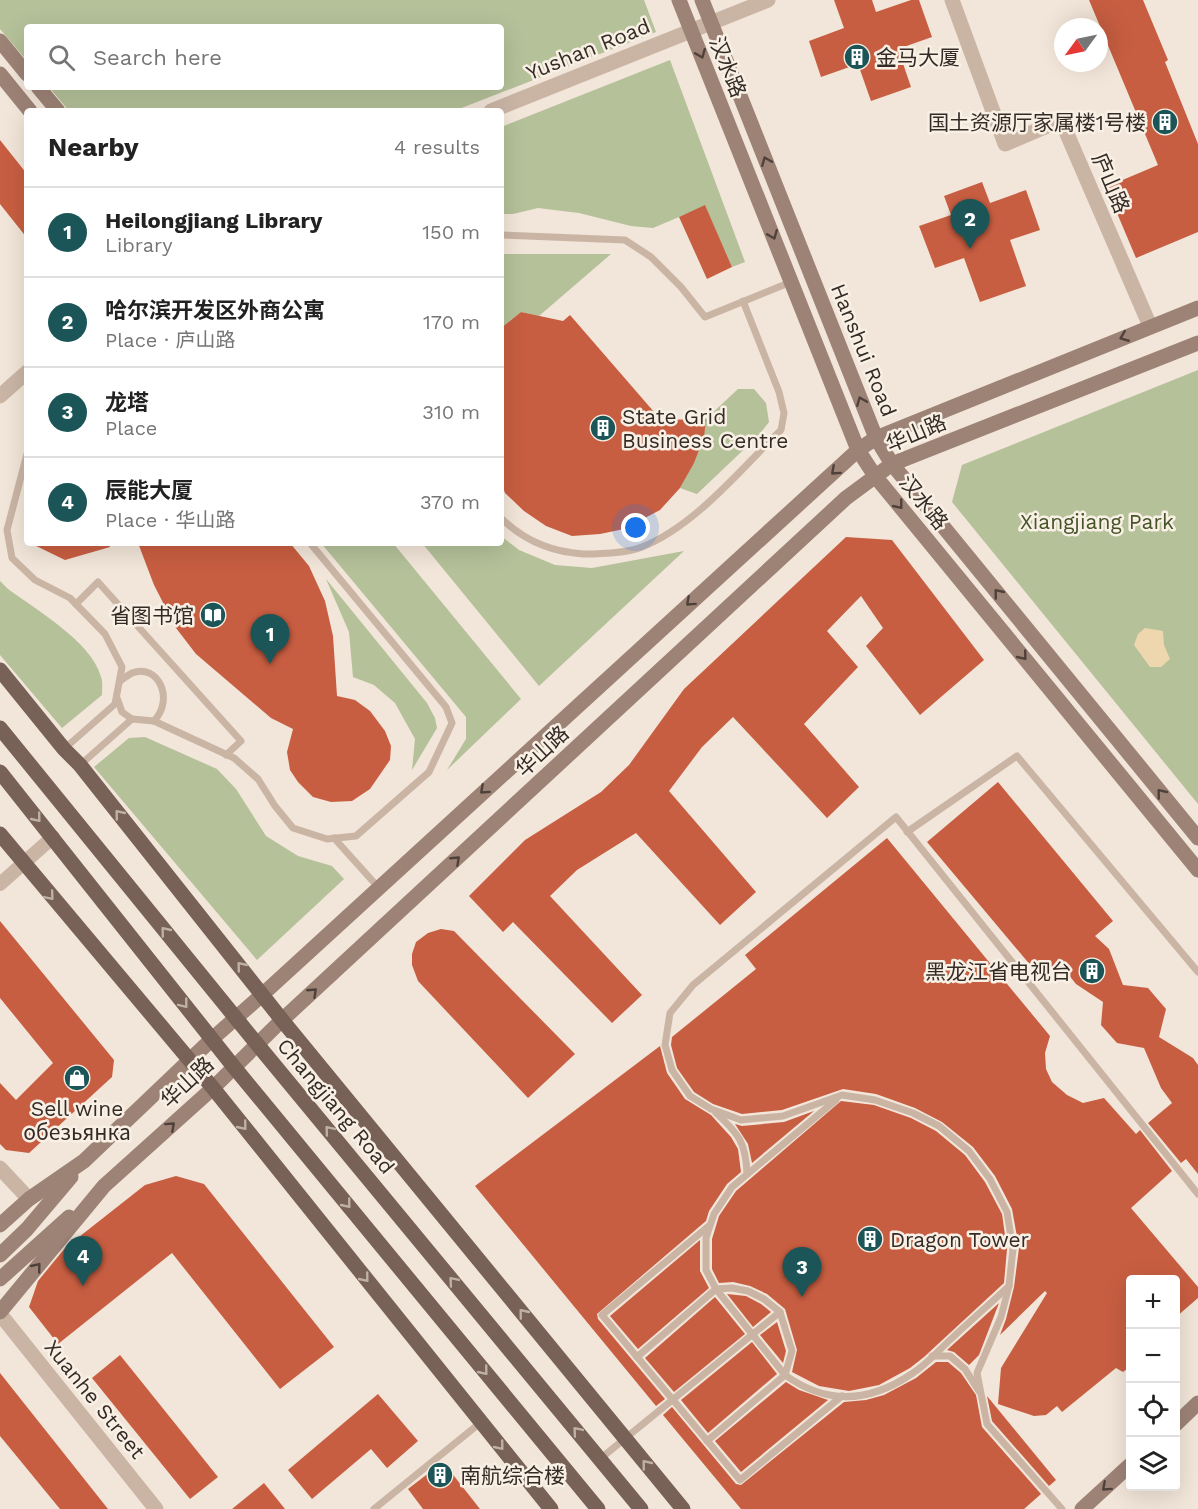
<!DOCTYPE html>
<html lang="en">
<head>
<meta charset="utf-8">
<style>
  body { margin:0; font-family:"Work Sans","Noto Sans SC",sans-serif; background:#f6f6f6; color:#222 }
  .controls { position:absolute; right:18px; bottom:18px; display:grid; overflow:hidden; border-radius:6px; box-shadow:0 6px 24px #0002 }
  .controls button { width:54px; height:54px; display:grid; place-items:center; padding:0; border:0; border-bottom:2px solid #e0e0e0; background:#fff; color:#222; font:30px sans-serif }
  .compass { position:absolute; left:1054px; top:18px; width:54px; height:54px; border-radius:50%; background:#fff; box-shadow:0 6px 24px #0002; rotate:237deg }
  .you { position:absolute; left:636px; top:528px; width:21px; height:21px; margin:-15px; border:4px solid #fff; border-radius:50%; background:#1a73e8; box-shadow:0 0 0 9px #1a73e833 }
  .badge { display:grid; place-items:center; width:39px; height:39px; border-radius:50%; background:#1b5557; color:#fff; font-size:20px; font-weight:700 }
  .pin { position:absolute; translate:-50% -50px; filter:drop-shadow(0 2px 3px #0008) }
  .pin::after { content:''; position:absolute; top:32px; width:21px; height:18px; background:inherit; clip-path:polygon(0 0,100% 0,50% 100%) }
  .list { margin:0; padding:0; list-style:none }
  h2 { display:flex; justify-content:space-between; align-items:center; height:78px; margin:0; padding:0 24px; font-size:26px }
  h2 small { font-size:20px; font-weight:400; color:#767676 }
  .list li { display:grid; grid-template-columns:39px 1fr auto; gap:18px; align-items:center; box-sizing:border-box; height:90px; padding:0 24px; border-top:2px solid #e0e0e0 }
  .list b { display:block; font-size:22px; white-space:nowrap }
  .list p { margin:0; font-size:20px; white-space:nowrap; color:#767676 }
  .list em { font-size:20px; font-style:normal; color:#767676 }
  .icon { flex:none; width:33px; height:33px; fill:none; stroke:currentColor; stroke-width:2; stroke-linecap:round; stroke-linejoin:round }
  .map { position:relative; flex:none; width:1198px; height:1509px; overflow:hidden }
  .search { position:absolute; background:#fff; box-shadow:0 6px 24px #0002; left:24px; top:24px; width:480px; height:66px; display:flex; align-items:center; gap:15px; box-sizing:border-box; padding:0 21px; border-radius:6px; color:#767676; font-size:22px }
  .panel { position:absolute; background:#fff; box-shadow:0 6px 24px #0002; left:24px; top:108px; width:480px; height:438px; border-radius:6px }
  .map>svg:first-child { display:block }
</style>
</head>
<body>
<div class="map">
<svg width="1198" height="1509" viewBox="0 0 1198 1509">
  <rect width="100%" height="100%" fill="#f2e5d9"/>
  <g fill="#b4c199">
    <polygon points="0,0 644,0 656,32 454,111 69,111 49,87 501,87 501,27 27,27 27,61 0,29"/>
    <polygon points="670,60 745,262 732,267 705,206 653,228 631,226 579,213 538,208 513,214 501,214 501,127"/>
    <polygon points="501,254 611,254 539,316 521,312 501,328"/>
    <polygon points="1198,370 1198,804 952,502 962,465"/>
    <path d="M738 389H754L766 403 769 422 758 436 697 494 680 488C693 465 703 445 706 419Z"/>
    <polygon points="501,536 519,550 555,565 592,568 684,551 539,686 422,543 501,543"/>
    <polygon points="321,543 393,543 521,699 447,770 466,739 466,717"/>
    <polygon points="326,579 427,703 435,718 437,728 412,770 415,739 395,703 374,685 353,677 349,632"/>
    <path d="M0 581 8 589C35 609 92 642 101 677 103 682 102 689 102 695L62 728 0 655Z"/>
    <polygon points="145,737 217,769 236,789 266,836 298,856 332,866 344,879 257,960 94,767 129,738"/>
  </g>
  <polygon fill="#eed7ae" points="1145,628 1163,631 1164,645 1170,659 1161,667 1150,667 1134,645 1138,634"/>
  <g fill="#c85e41">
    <polygon points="834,0 872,0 876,12 911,0 919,0 932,37 898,49 911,87 871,101 858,64 821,77 809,41 844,28"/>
    <polygon points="1089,0 1143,0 1168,60 1165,62 1198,144 1198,232 1136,258 1106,187 1158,165"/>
    <polygon points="0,140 27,174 27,238 0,204"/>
    <polygon points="982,182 990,203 1026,190 1040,230 1010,240 1026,286 980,302 964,258 935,268 919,226 951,215 944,196"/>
    <polygon points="705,205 732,267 707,279 679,217"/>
    <polygon points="521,312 563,321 570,315 661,420 706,419 704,437 694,463 680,488 660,510 624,529 600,534 572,536 546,526 524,511 505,493 501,482 501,328"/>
    <polygon points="846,537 892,540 984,660 920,715 866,646 883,628 861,596 827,631 858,667 804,724 859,787 827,818 733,717 702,747 669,791 756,892 720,925 636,833 577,870 550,896 642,995 612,1023 513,922 503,932 469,896 525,840 601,792 629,765 684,689"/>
    <polygon points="30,543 109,543 110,547 65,560"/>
    <polygon points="138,543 290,543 309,566 325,601 333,636 337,696 355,700 370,711 385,731 391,746 390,760 370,789 352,801 331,802 313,797 298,782 290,770 287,752 293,729 271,718 196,654 176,628 154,585"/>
    <polygon points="998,782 1113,921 1095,936 1109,949 1123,985 1148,988 1166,1009 1159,1037 1193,1058 1198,1065 1198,1174 1186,1159 1181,1163 1148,1123 1172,1103 1161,1088 1144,1048 1117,1043 1101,1025 1103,1002 1076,984 1060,964 1042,979 927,842"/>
    <polygon points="887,838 1050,1036 1045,1053 1046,1069 1052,1082 1067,1095 1083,1103 1104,1098 1136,1134 1140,1130 1172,1171 1131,1208 1198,1287 1198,1298 1176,1317 1176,1280 1131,1280 1131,1366 1123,1372 1116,1368 1062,1412 1057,1406 1046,1415 1034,1416 998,1404 1001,1368 1047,1293 1045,1291 1000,1335 1006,1319 1014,1287 1019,1248 1012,1209 995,1176 973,1147 942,1122 915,1108 876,1094 843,1089 782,1110 742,1114 713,1104 694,1092 677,1068 671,1045 672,1037 756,969 745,955"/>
    <polygon points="0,921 114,1060 112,1077 29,1153 6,1150 0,1144 0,1083 16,1100 53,1063 0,998"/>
    <polygon points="441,929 454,931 575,1054 528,1098 418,981 412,965 412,954 416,942 428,933"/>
    <polygon points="660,1046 667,1073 685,1099 711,1115 731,1137 738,1149 741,1172 727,1184 709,1211 706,1221 597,1314 598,1319 665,1399 656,1406 475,1186"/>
    <polygon points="841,1101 874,1105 911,1118 936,1131 965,1155 985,1182 1002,1214 1007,1249 1004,1283 924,1357 910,1368 879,1385 849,1391 819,1386 792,1372 797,1350 785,1309 767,1294 750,1286 733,1282 719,1283 712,1269 712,1239 719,1216 736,1191"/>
    <polygon points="814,1111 752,1163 748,1144 735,1124 742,1126 784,1122"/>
    <polygon points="176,1176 204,1184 334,1347 280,1389 172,1253 58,1344 29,1307 38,1281 65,1248 145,1185"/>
    <polygon points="700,1240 700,1271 709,1288 638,1349 610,1316"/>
    <polygon points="727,1294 746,1296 761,1304 771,1312 753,1327"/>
    <polygon points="715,1297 745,1334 674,1392 645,1358"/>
    <polygon points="999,1303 979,1355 969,1365 954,1352 947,1350"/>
    <polygon points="777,1322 786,1351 783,1363 760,1335"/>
    <polygon points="752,1342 777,1374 708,1433 681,1400"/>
    <polygon points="120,1355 218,1477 190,1499 92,1378"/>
    <polygon points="936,1362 948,1362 961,1373 976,1395 982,1427 1041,1494 1024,1509 741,1509 663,1415 672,1407 736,1484 741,1485 844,1402 866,1400 884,1395 916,1378"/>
    <polygon points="0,1373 108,1509 60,1509 0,1436"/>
    <polygon points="786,1382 799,1390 828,1400 741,1472 715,1441"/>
    <polygon points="378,1394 418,1441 387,1468 371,1449 312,1499 288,1470"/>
    <polygon points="987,1396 1056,1480 1049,1486 992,1421"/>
    <polygon points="443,1462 480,1509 423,1509 408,1489"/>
    <polygon points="264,1483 285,1509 232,1509"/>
  </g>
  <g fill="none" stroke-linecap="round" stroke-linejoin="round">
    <g stroke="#cab5a5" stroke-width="7">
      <polyline points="501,235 625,240 651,257 681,287 705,317 791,282"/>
      <polyline points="27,454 7,530 12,558 35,580 70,598 105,634 122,667 115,704 64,749"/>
      <path d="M501 518C523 540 552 552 583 554 599 554 627 553 642 547 695 526 740 470 781 430L784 413 779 392 743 301"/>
      <polyline points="76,604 98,582 241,741 226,755"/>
      <path d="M120 681C123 679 128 675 132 673 158 663 175 699 154 721"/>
      <polyline points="117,698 122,712 132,719"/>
      <polyline points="80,765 132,719 154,721 234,758 258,779 275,806 293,828 327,839 356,836 429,772 452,723 446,707 310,543"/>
      <polyline points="907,832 1017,756 1198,972"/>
      <polyline points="334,838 378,887"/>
      <path d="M716 1113C739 1134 746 1143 747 1174"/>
      <polyline points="710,1225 602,1315 740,1480 842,1396"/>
      <polygon points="732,1288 748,1291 764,1299 780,1312 792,1351 785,1375 716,1289"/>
      <polyline points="932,1356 950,1356 965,1369 979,1391"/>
      <polyline points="637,1357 716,1289 706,1270 706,1238 714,1214 732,1187 836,1100"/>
      <path d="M707 1441 785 1375C828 1406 871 1402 913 1373 927 1364 939 1350 951 1339 970 1321 990 1304 1009 1286"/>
      <polyline points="600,1459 780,1312"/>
      <polyline points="374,1509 480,1423"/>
      <polyline points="1062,1509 987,1424 977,1373 1001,1317 1009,1286 1013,1249 1007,1212 990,1179 969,1151 939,1126 913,1113 875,1100 842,1095 783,1116 741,1120 711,1109 690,1096 672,1070 665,1045 670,1013 693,985 896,817 1198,1194"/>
    </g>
    <polyline stroke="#cab5a5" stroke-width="14" points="0,884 53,837"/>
    <g stroke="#cab5a5" stroke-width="15">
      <polyline points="952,0 1005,144 1061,120 1150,326"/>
      <polyline points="491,111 768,0"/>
      <polyline points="0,396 27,372"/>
      <polyline points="0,1168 29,1199"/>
      <polyline points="0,1314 156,1509"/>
    </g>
    <g stroke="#9d8376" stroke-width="15">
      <polyline points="679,0 858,450 875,476 1198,870"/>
      <polyline points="702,0 876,438 892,464 1198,838"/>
      <polyline points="0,41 27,74"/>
      <polyline points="0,74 30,111"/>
      <polyline points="38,87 58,111"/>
      <polyline points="0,1225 29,1199 84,1161 212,1039 263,994 858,450 876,438 1198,308"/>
      <polyline points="0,1255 27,1229 71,1177"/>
      <polyline points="0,1279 69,1217"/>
      <polyline points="0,1312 104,1186 213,1088 282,1020 846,498 892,464 1198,343"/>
      <polyline points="1176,1424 1198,1403"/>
      <polyline points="1082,1509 1130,1465"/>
    </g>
    <g stroke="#786157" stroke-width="15">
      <polyline points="0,670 64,749 80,765 282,1020 683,1509"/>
      <polyline points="0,728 257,1044 641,1509"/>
      <polyline points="0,772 234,1067 598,1509"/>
      <polyline points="0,834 213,1088 551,1509"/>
    </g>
  </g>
  <defs><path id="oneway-chevron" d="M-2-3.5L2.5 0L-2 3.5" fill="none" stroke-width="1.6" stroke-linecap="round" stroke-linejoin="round" transform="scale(1.5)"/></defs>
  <g stroke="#4f413a">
    <use href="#oneway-chevron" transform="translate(701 54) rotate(68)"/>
    <use href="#oneway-chevron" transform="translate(766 161) rotate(-112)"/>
    <use href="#oneway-chevron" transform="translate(773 235) rotate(68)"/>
    <use href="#oneway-chevron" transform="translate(1124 337) rotate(158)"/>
    <use href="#oneway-chevron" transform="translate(861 401) rotate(-112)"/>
    <use href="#oneway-chevron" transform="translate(835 471) rotate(138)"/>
    <use href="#oneway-chevron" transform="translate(899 505) rotate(51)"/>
    <use href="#oneway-chevron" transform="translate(998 593) rotate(-129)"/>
    <use href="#oneway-chevron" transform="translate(690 602) rotate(138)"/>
    <use href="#oneway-chevron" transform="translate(1023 656) rotate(51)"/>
    <use href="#oneway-chevron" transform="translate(484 790) rotate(138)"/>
    <use href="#oneway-chevron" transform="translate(1161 793) rotate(-129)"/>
    <use href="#oneway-chevron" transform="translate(456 860) rotate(-43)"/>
    <use href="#oneway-chevron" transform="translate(313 992) rotate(-43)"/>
    <use href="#oneway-chevron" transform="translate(171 1126) rotate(-42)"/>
    <use href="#oneway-chevron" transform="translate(37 1267) rotate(-51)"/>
    <use href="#oneway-chevron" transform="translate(1106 1487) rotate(138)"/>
  </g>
  <g stroke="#bfb0a5">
    <use href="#oneway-chevron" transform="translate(119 814) rotate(-129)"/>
    <use href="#oneway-chevron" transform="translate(37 818) rotate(51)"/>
    <use href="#oneway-chevron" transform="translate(50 896) rotate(50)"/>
    <use href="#oneway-chevron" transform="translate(165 931) rotate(-129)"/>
    <use href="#oneway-chevron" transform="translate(241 966) rotate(-129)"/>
    <use href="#oneway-chevron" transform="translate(184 1004) rotate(52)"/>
    <use href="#oneway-chevron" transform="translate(243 1126) rotate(51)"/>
    <use href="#oneway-chevron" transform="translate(329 1130) rotate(-130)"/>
    <use href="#oneway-chevron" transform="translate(347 1204) rotate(51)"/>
    <use href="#oneway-chevron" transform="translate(365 1278) rotate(51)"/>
    <use href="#oneway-chevron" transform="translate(453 1281) rotate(-130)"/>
    <use href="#oneway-chevron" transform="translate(523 1313) rotate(-129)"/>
    <use href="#oneway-chevron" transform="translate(484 1371) rotate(51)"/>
    <use href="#oneway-chevron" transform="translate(577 1431) rotate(-130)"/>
    <use href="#oneway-chevron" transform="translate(500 1446) rotate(51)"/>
    <use href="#oneway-chevron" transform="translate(646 1464) rotate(-129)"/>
  </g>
  <defs>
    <g id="building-disc" transform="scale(1.35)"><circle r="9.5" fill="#1b5557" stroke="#f9f0e5"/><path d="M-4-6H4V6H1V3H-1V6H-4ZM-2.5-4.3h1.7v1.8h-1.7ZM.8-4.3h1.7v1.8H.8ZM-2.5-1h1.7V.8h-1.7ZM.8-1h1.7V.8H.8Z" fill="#fff"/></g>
    <g id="library-disc" transform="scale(1.35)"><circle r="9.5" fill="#1b5557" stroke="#f9f0e5"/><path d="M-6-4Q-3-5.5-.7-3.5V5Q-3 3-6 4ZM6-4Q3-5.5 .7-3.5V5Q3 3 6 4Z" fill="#fff"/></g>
    <g id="shop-disc" transform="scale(1.35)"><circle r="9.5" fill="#1b5557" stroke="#f9f0e5"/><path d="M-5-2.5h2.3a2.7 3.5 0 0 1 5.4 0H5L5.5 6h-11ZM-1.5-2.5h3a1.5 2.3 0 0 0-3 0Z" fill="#fff"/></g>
  </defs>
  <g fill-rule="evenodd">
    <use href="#building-disc" x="857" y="57"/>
    <use href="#building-disc" x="1165" y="122"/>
    <use href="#building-disc" x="603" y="428"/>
    <use href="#library-disc" x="213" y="615"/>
    <use href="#building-disc" x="1092" y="971"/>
    <use href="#shop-disc" x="77" y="1078"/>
    <use href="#building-disc" x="870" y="1239"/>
    <use href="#building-disc" x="440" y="1475"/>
  </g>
  <g text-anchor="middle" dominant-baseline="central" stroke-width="5" stroke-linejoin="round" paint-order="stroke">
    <g font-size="21" fill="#352b26" stroke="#f9f0e5">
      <text transform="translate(588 49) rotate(-22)">Yushan Road</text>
      <text transform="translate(728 67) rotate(68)">汉水路</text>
      <text transform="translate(1111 183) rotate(67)">庐山路</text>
      <text transform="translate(864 350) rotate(68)">Hanshui Road</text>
      <text transform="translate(916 433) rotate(-23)">华山路</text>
      <text transform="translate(924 502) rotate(51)">汉水路</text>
      <text transform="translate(542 751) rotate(-43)">华山路</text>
      <text transform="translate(187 1082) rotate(-43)">华山路</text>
      <text transform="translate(336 1106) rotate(50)">Changjiang Road</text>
      <text transform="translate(95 1399) rotate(51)">Xuanhe Street</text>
    </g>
    <g font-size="21" fill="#352b26" stroke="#f9f0e5" text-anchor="start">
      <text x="876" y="57">金马大厦</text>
      <text x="1146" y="122" text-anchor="end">国土资源厅家属楼1号楼</text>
      <text x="622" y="416">State Grid<tspan x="622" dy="24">Business Centre</tspan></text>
      <text x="194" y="615" text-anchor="end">省图书馆</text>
      <text x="1072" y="971" text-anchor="end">黑龙江省电视台</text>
      <text x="77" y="1108" text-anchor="middle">Sell wine<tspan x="77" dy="24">обезьянка</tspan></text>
      <text x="890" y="1239">Dragon Tower</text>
      <text x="460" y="1475">南航综合楼</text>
    </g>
    <g font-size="21" fill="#46542a" stroke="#f9f0e5">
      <text x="1097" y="521">Xiangjiang Park</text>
    </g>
  </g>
</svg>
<div class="controls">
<button>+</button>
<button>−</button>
<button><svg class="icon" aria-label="locate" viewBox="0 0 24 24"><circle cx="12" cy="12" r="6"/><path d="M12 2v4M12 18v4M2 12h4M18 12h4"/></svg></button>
<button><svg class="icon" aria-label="layers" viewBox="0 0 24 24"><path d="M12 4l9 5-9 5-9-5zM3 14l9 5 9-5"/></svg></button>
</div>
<svg class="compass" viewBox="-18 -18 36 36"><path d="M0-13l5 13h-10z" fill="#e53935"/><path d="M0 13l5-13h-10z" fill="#767676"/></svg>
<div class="you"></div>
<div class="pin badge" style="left:270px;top:664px">1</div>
<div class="pin badge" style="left:970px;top:249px">2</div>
<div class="pin badge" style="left:802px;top:1297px">3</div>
<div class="pin badge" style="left:83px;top:1286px">4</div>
<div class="search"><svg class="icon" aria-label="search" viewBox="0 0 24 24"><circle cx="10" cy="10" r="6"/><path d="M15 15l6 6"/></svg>Search here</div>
<section class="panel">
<h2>Nearby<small>4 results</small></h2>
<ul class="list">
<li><span class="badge">1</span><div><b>Heilongjiang Library</b><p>Library</p></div><em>150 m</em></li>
<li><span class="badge">2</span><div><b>哈尔滨开发区外商公寓</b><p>Place · 庐山路</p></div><em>170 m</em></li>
<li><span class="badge">3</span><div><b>龙塔</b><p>Place</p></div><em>310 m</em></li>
<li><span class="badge">4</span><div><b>辰能大厦</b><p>Place · 华山路</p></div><em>370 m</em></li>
</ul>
</section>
</div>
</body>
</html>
